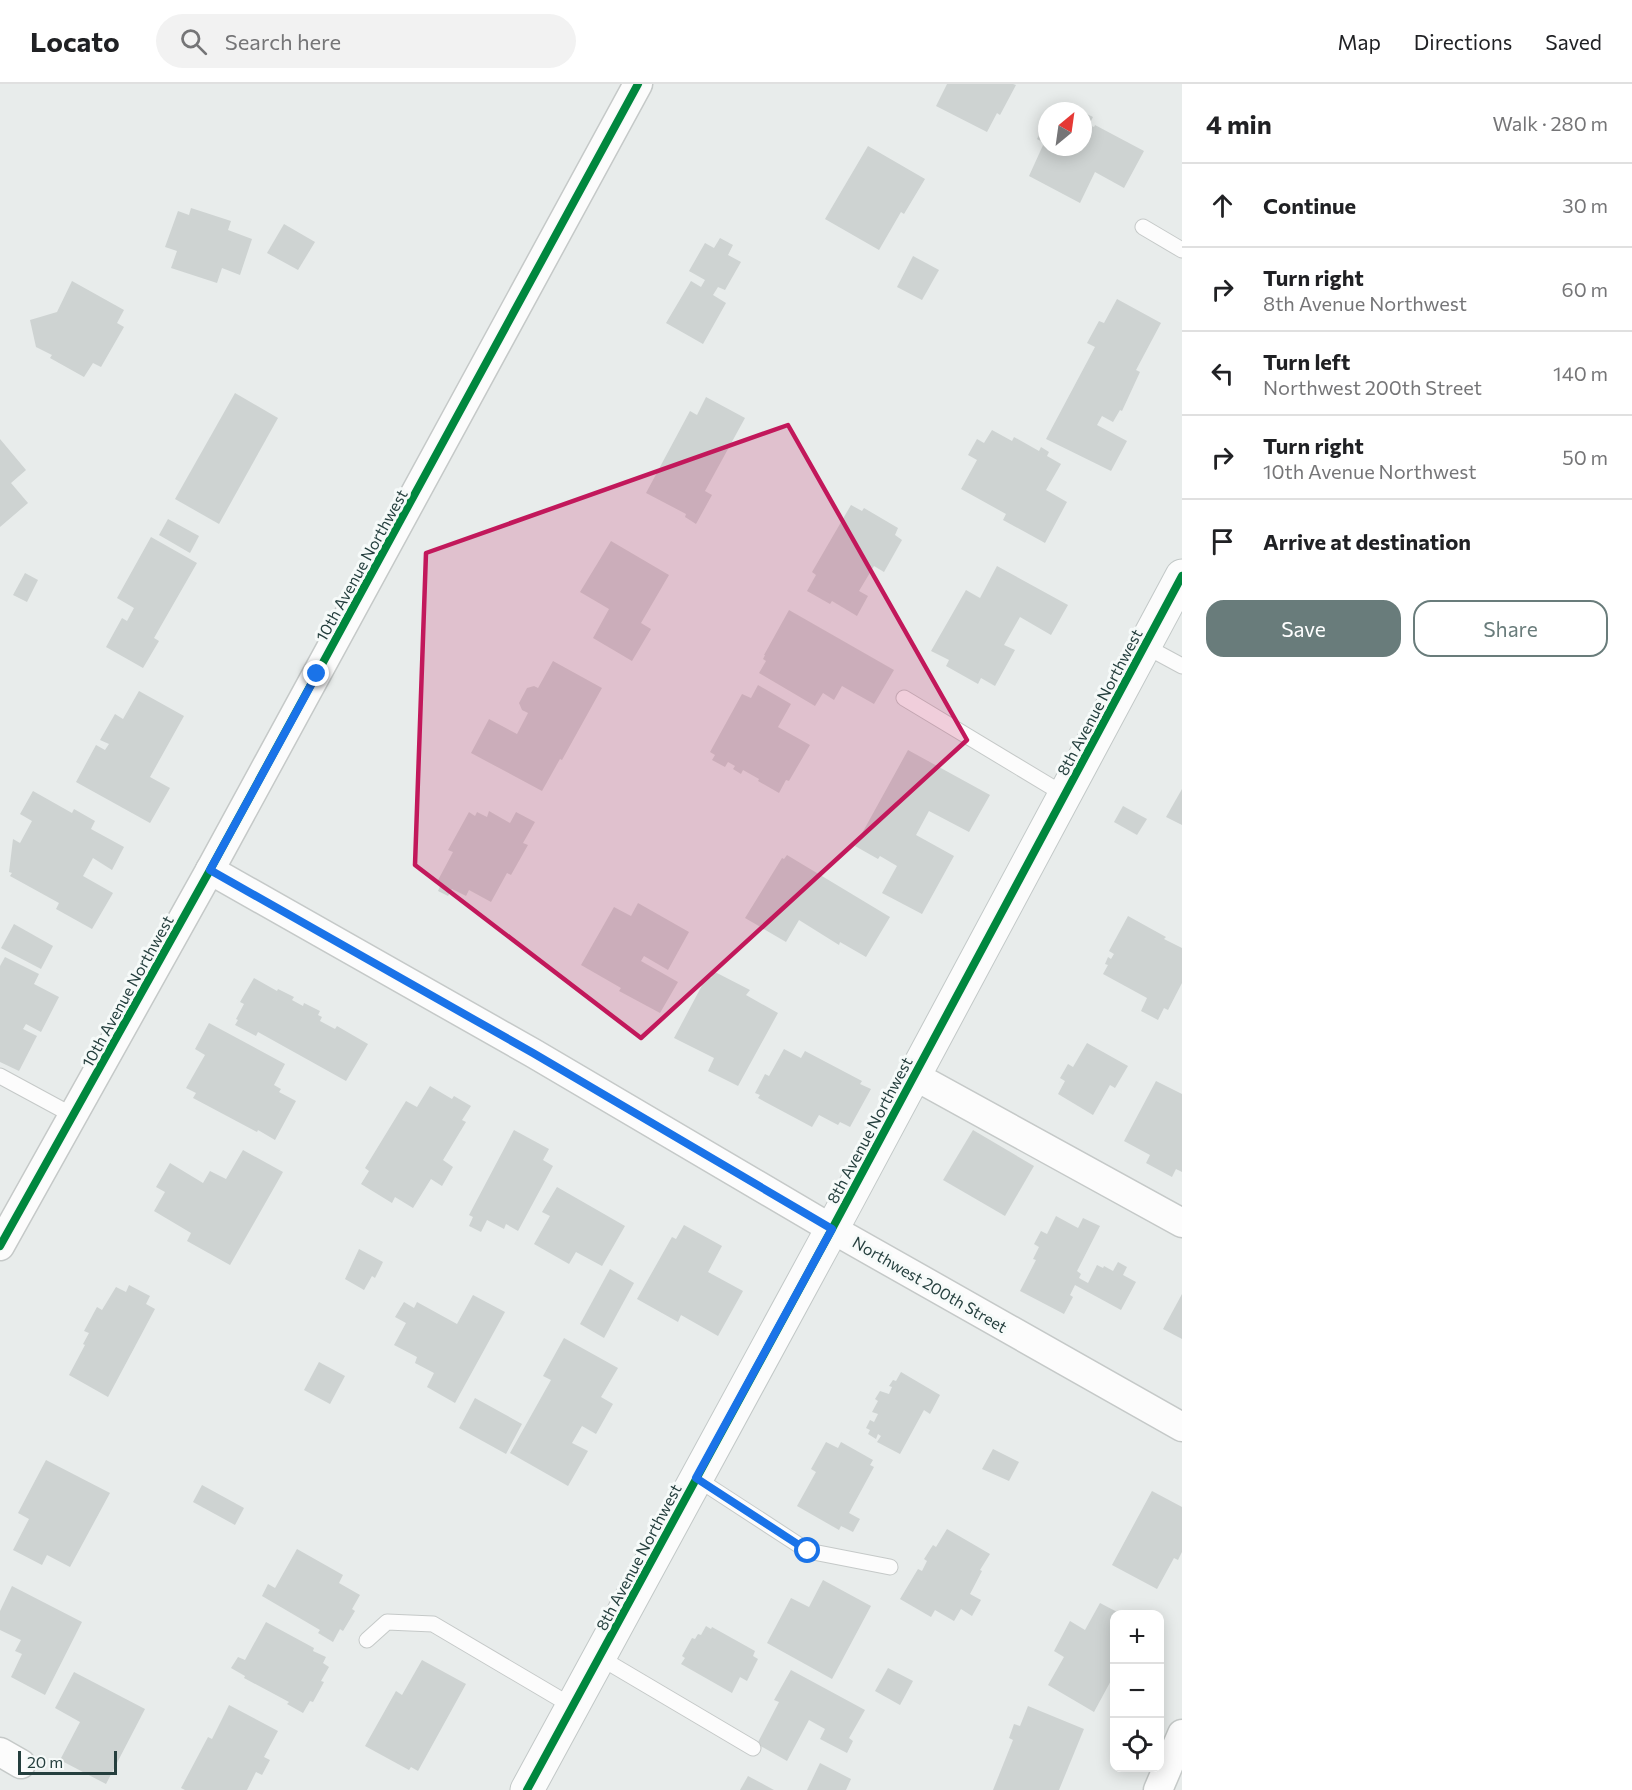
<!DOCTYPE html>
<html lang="en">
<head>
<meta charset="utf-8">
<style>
  body { margin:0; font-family:Commissioner,sans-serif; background:#f2f2f2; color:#202124 }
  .controls { position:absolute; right:18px; bottom:18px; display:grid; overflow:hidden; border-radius:12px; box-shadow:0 3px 15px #0003 }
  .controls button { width:54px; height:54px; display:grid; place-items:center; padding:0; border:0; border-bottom:2px solid #e0e0e0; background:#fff; color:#202124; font:30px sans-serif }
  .compass { position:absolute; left:1038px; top:18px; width:54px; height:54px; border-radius:50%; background:#fff; box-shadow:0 3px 15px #0003; rotate:29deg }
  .scale { position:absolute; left:18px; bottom:15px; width:99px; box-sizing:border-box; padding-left:6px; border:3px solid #253f3e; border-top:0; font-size:16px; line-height:21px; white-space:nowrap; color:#253f3e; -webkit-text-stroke:4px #f6faf9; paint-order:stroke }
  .stop { position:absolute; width:18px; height:18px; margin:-14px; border:4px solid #1a73e8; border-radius:50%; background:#fff }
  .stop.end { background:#1a73e8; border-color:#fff; box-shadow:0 2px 6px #0008 }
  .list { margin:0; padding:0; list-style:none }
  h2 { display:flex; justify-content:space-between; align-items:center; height:78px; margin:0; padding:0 24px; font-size:26px }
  h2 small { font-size:20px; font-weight:400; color:#757577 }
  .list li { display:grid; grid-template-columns:39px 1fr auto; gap:18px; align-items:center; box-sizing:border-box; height:84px; padding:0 24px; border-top:2px solid #e0e0e0 }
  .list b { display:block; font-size:22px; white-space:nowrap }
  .list p { margin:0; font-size:20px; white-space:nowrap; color:#757577 }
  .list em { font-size:20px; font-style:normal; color:#757577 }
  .actions { display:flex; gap:12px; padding:18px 24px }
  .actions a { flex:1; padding:14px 0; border:2px solid #697c7b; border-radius:18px; text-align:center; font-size:21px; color:#697c7b }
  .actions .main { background:#697c7b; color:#fff }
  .icon { flex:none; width:33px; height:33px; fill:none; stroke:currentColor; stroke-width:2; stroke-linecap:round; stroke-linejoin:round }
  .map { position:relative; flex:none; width:1182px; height:1706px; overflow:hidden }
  header { display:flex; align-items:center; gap:36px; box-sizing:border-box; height:84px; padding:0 30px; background:#fff; border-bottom:2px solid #e0e0e0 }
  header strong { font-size:28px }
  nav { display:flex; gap:33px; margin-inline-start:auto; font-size:21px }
  .search { width:420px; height:54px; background:#f2f2f2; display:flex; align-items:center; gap:15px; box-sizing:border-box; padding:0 21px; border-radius:33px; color:#757577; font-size:22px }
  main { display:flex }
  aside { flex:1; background:#fff }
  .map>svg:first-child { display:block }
</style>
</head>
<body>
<header>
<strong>Locato</strong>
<div class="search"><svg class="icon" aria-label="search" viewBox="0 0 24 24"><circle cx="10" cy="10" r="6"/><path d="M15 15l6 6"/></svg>Search here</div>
<nav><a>Map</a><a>Directions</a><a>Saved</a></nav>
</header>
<main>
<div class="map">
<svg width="1182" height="1706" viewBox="0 0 1182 1706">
  <rect width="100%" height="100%" fill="#e8eceb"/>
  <g fill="#ced3d2">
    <polygon points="947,0 1013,0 1016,1 1000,31 997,29 987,48 936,22"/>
    <polygon points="1083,28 1093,33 1089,41 1094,43 1095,41 1144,67 1124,104 1095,88 1080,119 1029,92 1044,59 1037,55 1047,36 1047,63 1083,63"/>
    <polygon points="868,62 925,95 904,130 901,128 879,166 825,135"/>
    <polygon points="191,124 231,137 228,146 252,155 240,191 222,184 217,199 171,184 177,167 165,163 178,127 189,131"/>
    <polygon points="284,140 315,158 298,186 267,169"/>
    <polygon points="720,154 733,161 728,171 741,178 725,206 718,203 713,211 726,219 703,260 666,239 691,197 701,203 705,196 689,187 705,159 714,164"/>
    <polygon points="913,172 939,186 922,216 897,203"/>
    <polygon points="72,197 124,226 117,239 124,243 101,283 93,279 84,293 50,274 52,271 36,263 30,236 57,228"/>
    <polygon points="1117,215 1161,239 1136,286 1140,288 1122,327 1120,326 1113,338 1102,332 1097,341 1127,357 1111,387 1046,355 1095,263 1087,259 1099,237 1104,239"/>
    <polygon points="235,309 278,334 219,440 175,415"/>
    <polygon points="706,313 745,334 705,407 712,411 696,440 685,433 686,430 646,409 690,327 697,331"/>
    <polygon points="992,346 1012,357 1014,353 1039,367 1041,363 1049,368 1047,372 1061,380 1046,406 1067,418 1045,459 1003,436 1006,430 961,405 977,376 968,371 977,355 984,359"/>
    <polygon points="0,355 26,386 11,399 28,419 0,443"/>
    <polygon points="851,421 862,427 864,424 898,444 895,451 902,456 884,488 874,482 859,507 868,512 857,532 832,517 830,520 807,507 816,491 812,488"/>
    <polygon points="168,435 199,452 190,469 159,451"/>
    <polygon points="151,453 197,479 154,554 159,557 143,584 106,563 122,534 127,537 134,524 117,514"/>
    <polygon points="611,457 669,491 641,539 651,545 632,577 593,554 609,525 580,508"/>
    <polygon points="997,482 1068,521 1051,551 1020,533 1004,561 1015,566 995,602 981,594 978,600 946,582 949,576 931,567 966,506 980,514"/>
    <polygon points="25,489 38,496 27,518 13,511"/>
    <polygon points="789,526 894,586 874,620 842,602 834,616 823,609 815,622 759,589 766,577 763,575 765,571 764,571"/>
    <polygon points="553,577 602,604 562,676 560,675 542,707 471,669 489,635 517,650 528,629 522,626 519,619 527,604 534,602 538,604"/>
    <polygon points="758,601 791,620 778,643 810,661 789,697 786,696 779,709 758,697 759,695 743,686 741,690 733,685 735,682 728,678 725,683 712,676 715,671 710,668 742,610 751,614"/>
    <polygon points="139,607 184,632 150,693 170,704 150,739 76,698 96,661 105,666 109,660 100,656 115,630 123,635"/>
    <polygon points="908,666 990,711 969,748 929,727 916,751 954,772 922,830 882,809 897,782 880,772 878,775 855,762"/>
    <polygon points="1182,705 1182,741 1166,733"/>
    <polygon points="33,707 72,729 74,725 95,737 91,745 124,763 112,786 93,774 83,792 113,809 92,845 56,825 59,819 10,792 12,789 9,788 13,755 20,759 32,737 20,730"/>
    <polygon points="1123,722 1147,735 1137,751 1114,738"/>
    <polygon points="489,727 510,739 516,728 535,738 523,759 528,761 511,791 507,789 491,818 469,806 466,812 452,805 448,812 438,807 441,800 437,798 453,768 448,766 469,728 475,732 477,728 487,733"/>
    <polygon points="787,771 890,833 866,873 840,858 839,861 799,836 786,858 745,834 782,774 784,775"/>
    <polygon points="638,819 689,848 668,886 644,872 641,877 678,898 660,929 619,907 621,904 581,881 614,823 631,832"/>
    <polygon points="1128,832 1166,853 1164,855 1182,864 1182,899 1168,926 1164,924 1158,936 1141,927 1147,914 1103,890 1108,881 1105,880 1108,873 1111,875 1114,870 1109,867"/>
    <polygon points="14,840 53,862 41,885 1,864"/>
    <polygon points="5,873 39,890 34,900 59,913 41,948 26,940 23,945 37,952 19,987 0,978 0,882"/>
    <polygon points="715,888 750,906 746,911 778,929 738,1002 708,987 714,974 674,954 707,892 711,894"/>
    <polygon points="254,894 277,907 278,905 294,913 292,916 303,922 304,919 320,927 318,931 322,933 320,937 335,945 337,942 368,960 346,997 258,948 256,952 235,941 238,936 236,935 244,920 240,918"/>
    <polygon points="209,939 285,980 274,1001 281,1005 279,1008 296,1017 275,1056 258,1046 257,1048 193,1014 196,1009 186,1004 205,971 195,965"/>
    <polygon points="1087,959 1128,982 1115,1004 1110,1001 1093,1031 1058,1010 1065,997 1060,994 1068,980 1073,983"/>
    <polygon points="784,965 801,974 805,967 862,997 860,1000 871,1005 850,1043 840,1038 838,1041 819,1031 812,1043 758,1014 760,1011 755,1009 765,990 769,992"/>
    <polygon points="1156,997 1182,1010 1182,1088 1176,1085 1172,1093 1146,1079 1150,1071 1124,1057"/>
    <polygon points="430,1002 452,1015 454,1012 471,1022 462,1036 466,1038 443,1076 453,1083 442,1102 431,1095 413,1124 395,1113 392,1119 361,1100 369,1087 365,1084 406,1017 417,1023"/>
    <polygon points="514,1046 549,1065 543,1076 553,1082 518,1147 506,1140 504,1145 487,1136 481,1148 469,1142 473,1133 469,1131"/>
    <polygon points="973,1046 1034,1082 1005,1132 943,1096"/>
    <polygon points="243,1066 283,1088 230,1181 187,1157 191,1149 154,1127 165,1108 156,1103 170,1079 203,1099 210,1087 226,1095"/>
    <polygon points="557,1103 625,1142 602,1182 576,1168 569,1180 534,1160 550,1132 542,1128"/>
    <polygon points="1056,1132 1078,1144 1083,1134 1100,1142 1077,1187 1081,1190 1079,1194 1088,1199 1097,1181 1103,1184 1104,1182 1113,1187 1118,1178 1127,1183 1123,1191 1136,1198 1121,1226 1075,1201 1070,1211 1073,1213 1064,1230 1020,1207 1036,1176 1033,1175 1039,1163 1034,1160 1041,1147 1047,1150"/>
    <polygon points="684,1141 722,1162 708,1188 743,1207 718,1252 681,1231 678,1238 637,1215 672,1153 676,1155"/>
    <polygon points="359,1165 383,1178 375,1194 372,1192 364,1206 345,1195"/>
    <polygon points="610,1185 634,1199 604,1254 580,1240"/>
    <polygon points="129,1201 150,1212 146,1220 155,1225 108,1313 69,1291 85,1261 83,1260 89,1249 84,1247 97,1223 102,1226 116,1203 126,1208"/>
    <polygon points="1182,1210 1182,1255 1163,1245"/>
    <polygon points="473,1211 505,1228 455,1319 427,1303 434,1289 415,1279 417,1273 394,1261 406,1239 395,1233 404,1218 414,1224 417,1218 457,1240"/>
    <polygon points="564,1254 618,1284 601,1313 613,1320 596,1350 582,1342 572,1359 588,1367 568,1402 510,1369 551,1296 543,1292"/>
    <polygon points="319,1278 345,1292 330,1320 304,1306"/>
    <polygon points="901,1288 940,1311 930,1330 924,1326 900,1370 877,1358 881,1352 878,1350 876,1355 868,1350 870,1346 866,1344 870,1336 874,1338 878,1330 872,1328 878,1317 875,1315 880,1307 889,1310 892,1303 889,1302 893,1296 896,1297"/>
    <polygon points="475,1314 522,1340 506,1370 459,1344"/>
    <polygon points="826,1358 838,1364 841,1358 873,1376 870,1381 874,1383 849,1429 860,1435 853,1448 841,1442 839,1446 797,1422 816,1388 811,1385"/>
    <polygon points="993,1365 1019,1378 1009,1397 982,1385"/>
    <polygon points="46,1376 110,1409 70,1483 47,1471 42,1481 13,1466 29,1435 18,1429"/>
    <polygon points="202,1401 244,1424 235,1441 193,1418"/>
    <polygon points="1152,1407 1182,1423 1182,1468 1178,1476 1174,1474 1157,1505 1112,1481"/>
    <polygon points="947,1445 990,1470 980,1486 982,1487 970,1510 981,1516 972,1532 961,1525 954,1537 935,1526 931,1533 900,1515 918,1485 922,1487 927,1477 924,1475 933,1461 936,1463"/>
    <polygon points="297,1465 343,1491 339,1499 360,1511 352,1525 355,1527 343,1547 340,1545 333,1558 318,1549 320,1546 262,1512 268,1500 275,1504"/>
    <polygon points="823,1496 871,1522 832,1595 767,1559 791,1514 809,1523"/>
    <polygon points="12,1502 82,1538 45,1611 11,1593 22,1570 15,1567 21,1556 0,1546 0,1527"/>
    <polygon points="1100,1519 1121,1530 1114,1530 1114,1591 1094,1628 1048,1601 1064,1573 1054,1567 1070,1537 1085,1546"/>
    <polygon points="266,1538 314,1564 313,1567 326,1573 323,1579 329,1583 321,1597 324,1598 313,1618 310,1617 303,1629 287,1620 289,1618 244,1594 245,1592 231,1584 238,1573 245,1576"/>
    <polygon points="706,1542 711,1545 712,1543 755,1567 753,1572 758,1575 747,1597 740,1593 732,1609 681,1580 685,1574 682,1572 692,1554 695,1555 698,1550 701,1551"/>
    <polygon points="422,1576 466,1600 418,1687 411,1683 409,1686 365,1662 396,1607 402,1611"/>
    <polygon points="888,1584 913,1597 900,1621 875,1607"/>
    <polygon points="791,1586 865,1626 849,1654 853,1657 847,1669 820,1655 825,1645 809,1636 787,1677 757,1660 779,1618 774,1616"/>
    <polygon points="74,1588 145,1625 106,1700 60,1676 80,1638 55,1624"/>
    <polygon points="229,1621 278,1647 264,1673 270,1676 262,1691 256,1688 247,1706 185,1706 181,1704 208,1653 212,1655"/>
    <polygon points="1028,1622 1084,1645 1059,1706 993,1706 1013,1656 1009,1654 1014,1640 1020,1642"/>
    <polygon points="820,1679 851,1695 846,1706 807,1706"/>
    <polygon points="748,1692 774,1706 740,1706"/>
  </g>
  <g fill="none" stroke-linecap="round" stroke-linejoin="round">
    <g stroke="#c5c9c8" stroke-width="17">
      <g id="lane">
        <polyline points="1143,143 1182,166"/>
        <polyline points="1145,562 1182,582"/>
        <polyline points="904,614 1065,711"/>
        <polyline points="0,992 72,1031"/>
        <polyline points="696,1394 808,1467 890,1483"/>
        <polyline points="367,1556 387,1538 433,1540 572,1622"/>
        <polyline points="599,1573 753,1664"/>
      </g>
    </g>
    <g stroke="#c5c9c8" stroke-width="31">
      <g id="street">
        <polyline points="210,786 533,969 832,1145 1182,1343"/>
        <polyline points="913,991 1182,1139"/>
        <polyline points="0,1162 210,786 638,0"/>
        <polyline points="0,1668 21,1680"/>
        <polyline points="1158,1706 1182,1650"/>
      </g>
    </g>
    <g stroke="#c2c8c7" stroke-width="35">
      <polyline id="secondary" points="527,1706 832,1145 1182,492"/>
    </g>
    <use href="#lane" stroke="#fcfcfc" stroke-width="15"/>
    <use href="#street" stroke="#fcfcfc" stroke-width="28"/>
    <use href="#secondary" stroke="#fcfcfc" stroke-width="33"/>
    <g stroke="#f6faf9" stroke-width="11">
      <g id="cycleway">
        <polyline points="0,1162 210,786 638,0"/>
        <polyline points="527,1706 832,1145 1182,492"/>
      </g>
    </g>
    <use href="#cycleway" stroke="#00873e" stroke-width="8"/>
  </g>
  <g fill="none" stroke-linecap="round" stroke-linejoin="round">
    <polyline stroke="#1a73e8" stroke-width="8" points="317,590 210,786 533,969 832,1145 696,1394 808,1467"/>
  </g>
  <path fill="#c2185b" fill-opacity="0.2" stroke="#c2185b" stroke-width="4.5" stroke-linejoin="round" d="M788 341 967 656 641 954 415 781 426 469Z"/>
  <g text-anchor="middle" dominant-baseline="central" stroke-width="6" stroke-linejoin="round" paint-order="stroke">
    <g font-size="16" fill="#253f3e" stroke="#f6faf9">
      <text transform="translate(361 481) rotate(-61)">10th Avenue Northwest</text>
      <text transform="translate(1099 618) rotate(-62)">8th Avenue Northwest</text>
      <text transform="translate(127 907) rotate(-61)">10th Avenue Northwest</text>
      <text transform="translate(869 1046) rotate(-62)">8th Avenue Northwest</text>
      <text transform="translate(930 1200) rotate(30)">Northwest 200th Street</text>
      <text transform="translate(638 1473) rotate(-62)">8th Avenue Northwest</text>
    </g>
  </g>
</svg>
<div class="controls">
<button>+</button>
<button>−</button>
<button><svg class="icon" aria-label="locate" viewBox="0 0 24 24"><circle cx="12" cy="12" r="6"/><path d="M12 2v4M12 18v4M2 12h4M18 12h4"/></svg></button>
</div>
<svg class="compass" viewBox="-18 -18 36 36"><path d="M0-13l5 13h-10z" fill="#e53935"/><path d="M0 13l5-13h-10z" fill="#757577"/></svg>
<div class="scale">20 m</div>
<div class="stop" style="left:808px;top:1467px"></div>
<div class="stop end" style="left:317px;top:590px"></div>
</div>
<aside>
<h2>4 min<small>Walk · 280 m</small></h2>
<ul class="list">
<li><svg class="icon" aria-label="ahead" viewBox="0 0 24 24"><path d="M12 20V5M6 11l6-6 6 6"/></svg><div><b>Continue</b></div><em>30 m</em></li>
<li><svg class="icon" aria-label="right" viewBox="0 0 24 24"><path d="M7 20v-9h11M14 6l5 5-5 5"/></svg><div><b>Turn right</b><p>8th Avenue Northwest</p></div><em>60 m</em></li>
<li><svg class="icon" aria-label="left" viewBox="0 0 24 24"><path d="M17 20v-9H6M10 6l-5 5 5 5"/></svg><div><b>Turn left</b><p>Northwest 200th Street</p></div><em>140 m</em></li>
<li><svg class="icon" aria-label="right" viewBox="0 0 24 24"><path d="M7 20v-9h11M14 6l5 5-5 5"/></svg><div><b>Turn right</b><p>10th Avenue Northwest</p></div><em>50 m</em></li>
<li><svg class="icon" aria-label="arrive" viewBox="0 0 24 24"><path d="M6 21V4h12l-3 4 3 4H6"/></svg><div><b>Arrive at destination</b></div></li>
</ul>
<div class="actions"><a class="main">Save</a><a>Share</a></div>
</aside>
</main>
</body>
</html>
